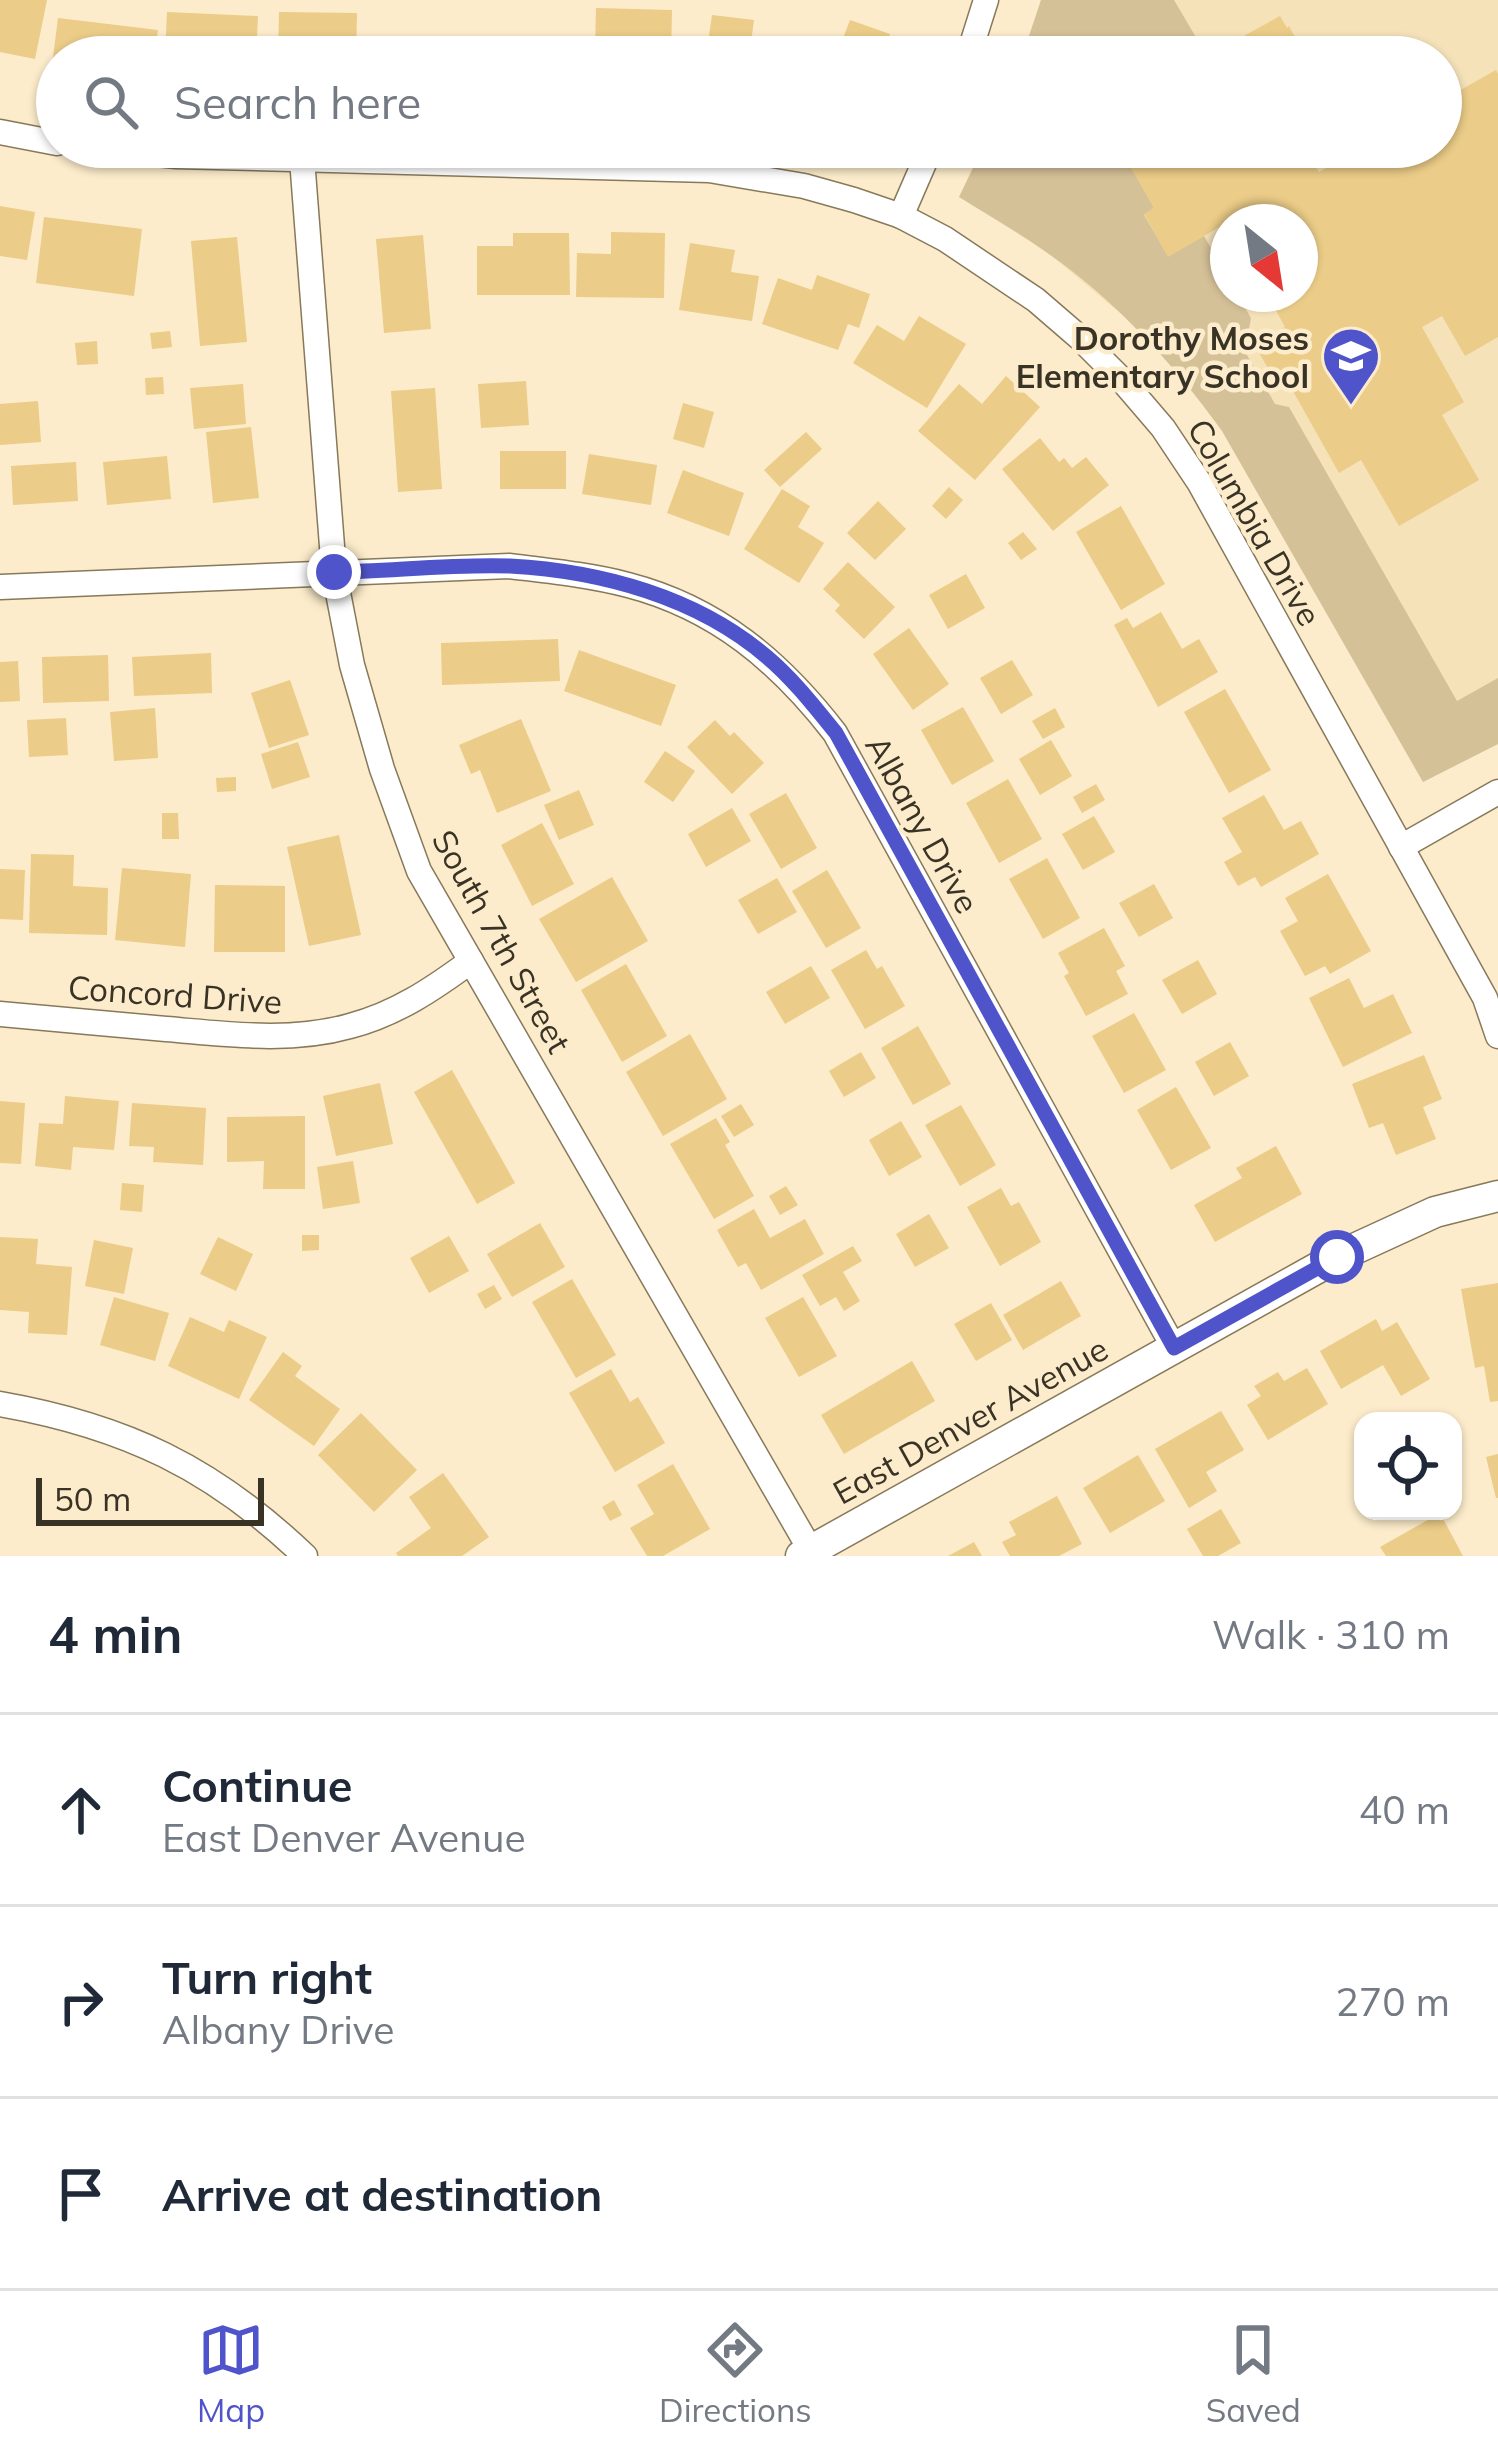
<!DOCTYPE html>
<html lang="en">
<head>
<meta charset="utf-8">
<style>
  body { margin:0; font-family:Mulish,sans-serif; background:#f6f6f7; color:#1f2937 }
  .controls { position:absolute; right:36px; bottom:36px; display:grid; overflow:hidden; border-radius:24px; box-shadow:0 3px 9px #0004 }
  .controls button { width:108px; height:108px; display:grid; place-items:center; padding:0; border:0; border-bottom:3px solid #e0e1e3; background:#fff; color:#1f2937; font:60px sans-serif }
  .compass { position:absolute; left:1210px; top:204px; width:108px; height:108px; border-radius:50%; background:#fff; box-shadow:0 3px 9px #0004; rotate:150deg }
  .scale { position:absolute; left:36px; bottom:30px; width:228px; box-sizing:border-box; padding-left:12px; border:6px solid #393326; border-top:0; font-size:33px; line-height:42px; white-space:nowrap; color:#393326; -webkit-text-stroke:9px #fceccb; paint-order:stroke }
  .stop { position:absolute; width:36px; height:36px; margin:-27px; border:9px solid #5054ca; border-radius:50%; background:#fff }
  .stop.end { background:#5054ca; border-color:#fff; box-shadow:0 3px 12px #0008 }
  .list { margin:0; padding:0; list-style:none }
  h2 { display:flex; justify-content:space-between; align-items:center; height:156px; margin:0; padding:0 48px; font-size:51px }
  h2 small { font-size:39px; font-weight:400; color:#747a83 }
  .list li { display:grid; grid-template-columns:78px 1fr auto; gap:36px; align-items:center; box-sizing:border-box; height:192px; padding:0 48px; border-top:3px solid #e0e1e3 }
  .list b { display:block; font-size:45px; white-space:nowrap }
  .list p { margin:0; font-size:39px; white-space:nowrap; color:#747a83 }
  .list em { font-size:39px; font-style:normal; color:#747a83 }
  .icon { flex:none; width:66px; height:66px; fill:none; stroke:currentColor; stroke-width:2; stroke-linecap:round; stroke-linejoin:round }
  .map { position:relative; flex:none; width:1498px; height:1556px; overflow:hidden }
  .search { position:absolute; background:#fff; box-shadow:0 3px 9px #0004; left:36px; right:36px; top:36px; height:132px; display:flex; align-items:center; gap:30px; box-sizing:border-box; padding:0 42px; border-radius:66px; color:#747a83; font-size:45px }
  .sheet { height:732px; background:#fff }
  nav { display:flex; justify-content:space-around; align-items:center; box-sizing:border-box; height:168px; border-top:3px solid #e0e1e3; background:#fff; font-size:33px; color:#747a83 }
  nav a { display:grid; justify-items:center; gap:6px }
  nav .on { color:#5054ca }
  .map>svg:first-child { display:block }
</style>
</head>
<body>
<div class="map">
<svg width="1498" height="1556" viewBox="0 0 1498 1556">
  <rect width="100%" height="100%" fill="#fceccb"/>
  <path fill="#f5e2b9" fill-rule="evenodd" d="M1041 0H1498V744L1423 782 1222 431 1187 383 1127 319 1048 253 959 197 983 147H1441V57H1022ZM1228 222H1300V294H1228Z"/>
  <g fill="#d5c198">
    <polygon points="1041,0 1174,0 1207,56 1231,43 1238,55 1234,57 1022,57"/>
    <path d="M983 147H1120L1154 208 1144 215 1168 256 1204 236 1228 278V294H1237L1251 318 1248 334 1239 341 1275 404 1289 407 1457 701 1498 678V744L1423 782 1222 431C1173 363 1115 300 1046 252 1018 232 988 215 959 197Z"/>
  </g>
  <g fill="#ebcc88">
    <polygon points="0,0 47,0 35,59 0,52"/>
    <polygon points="596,8 672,10 671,57 627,57 628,49 595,48"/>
    <polygon points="167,12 258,16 256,57 165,57"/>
    <polygon points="279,12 357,13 356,57 278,57"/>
    <polygon points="712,15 754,20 749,57 706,57"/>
    <polygon points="1280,16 1287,28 1289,26 1306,57 1239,57 1231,43"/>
    <polygon points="58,18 158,30 154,57 57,57 57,65 52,65"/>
    <polygon points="850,20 890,34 882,57 836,57"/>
    <polygon points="378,36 468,38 468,57 378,57"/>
    <polygon points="486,36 575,37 575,57 486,57"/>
    <polygon points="1496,70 1498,74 1498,337 1465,356 1442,316 1422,327 1464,402 1442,415 1479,480 1399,526 1361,460 1339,473 1289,384 1280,389 1254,344 1285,327 1267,294 1300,294 1300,222 1228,222 1168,257 1144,214 1154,208 1119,147 1305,147 1319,172 1363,147 1441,147 1441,101"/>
    <polygon points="0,206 35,212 27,260 0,256"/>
    <polygon points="44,217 142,229 134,296 36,283"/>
    <polygon points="611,232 665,233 664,298 576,297 577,253 611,254"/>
    <polygon points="513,233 569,233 570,295 477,295 477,246 513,246"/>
    <polygon points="423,235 431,329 384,333 376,239"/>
    <polygon points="237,237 247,342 200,346 191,241"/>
    <polygon points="690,243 735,250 731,272 759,276 752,321 679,310"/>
    <polygon points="817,275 870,294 859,328 848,324 838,350 762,324 778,278 812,290"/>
    <polygon points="919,316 966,344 927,408 853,363 877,325 904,341"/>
    <polygon points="170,331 172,347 152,349 150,333"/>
    <polygon points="97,341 98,364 77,365 75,343"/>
    <polygon points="1006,376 1040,407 975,480 918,431 959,384 982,404"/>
    <polygon points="163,377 164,394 146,395 145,378"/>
    <polygon points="526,381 529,425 481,428 478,384"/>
    <polygon points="243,384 246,424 194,429 190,388"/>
    <polygon points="435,388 442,489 398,492 391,391"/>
    <polygon points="38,401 41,442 0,445 0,404"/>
    <polygon points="683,403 714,412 704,448 673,439"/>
    <polygon points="251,427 259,498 213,503 206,432"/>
    <polygon points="806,432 822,449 780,487 764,470"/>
    <polygon points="1040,438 1059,462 1064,458 1072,468 1086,457 1109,485 1053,531 1002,469"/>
    <rect x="500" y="451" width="66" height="38"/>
    <polygon points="589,454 657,465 651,505 582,494"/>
    <polygon points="167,456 171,499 107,505 103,462"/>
    <polygon points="76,462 78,501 13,505 11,466"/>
    <polygon points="683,470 744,493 729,536 667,513"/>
    <polygon points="949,487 963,500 946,519 932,506"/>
    <polygon points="782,489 810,506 798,527 824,543 799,583 744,549"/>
    <polygon points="878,501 906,529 875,560 847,533"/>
    <polygon points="1121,506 1165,584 1121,610 1076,532"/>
    <polygon points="1023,532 1037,549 1021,560 1008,543"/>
    <polygon points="848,562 895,607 864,639 835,611 840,605 823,589"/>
    <polygon points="966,574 985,608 948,629 929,595"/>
    <polygon points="1161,612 1182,649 1199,639 1218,672 1158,707 1114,625 1127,618 1133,628"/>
    <polygon points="909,628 949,684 913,710 873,654"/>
    <polygon points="558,639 560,681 442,685 441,643"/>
    <polygon points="579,650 676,685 661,726 564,691"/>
    <polygon points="211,653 212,693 134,696 132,657"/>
    <polygon points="108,655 109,701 43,703 42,657"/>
    <polygon points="1012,660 1033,695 1001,714 980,678"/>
    <polygon points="18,661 20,701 0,702 0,662"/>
    <polygon points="290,680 309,735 269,748 251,693"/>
    <polygon points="1225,689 1271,770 1229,793 1184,712"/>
    <polygon points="963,707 994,761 952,785 921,730"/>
    <polygon points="155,708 158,758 114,761 110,712"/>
    <polygon points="1055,708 1065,727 1043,739 1032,721"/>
    <polygon points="66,718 68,755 29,757 27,720"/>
    <polygon points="521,719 551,791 497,813 480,770 471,774 459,745"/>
    <polygon points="715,720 730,736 734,732 764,763 732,794 687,747"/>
    <polygon points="1051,740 1072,776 1040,795 1019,759"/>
    <polygon points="298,742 310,777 272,789 261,754"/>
    <polygon points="665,751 695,771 673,802 644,782"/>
    <polygon points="236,777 236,791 217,792 216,778"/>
    <polygon points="1008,779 1042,839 999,863 966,803"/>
    <polygon points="1096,784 1105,800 1082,813 1073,797"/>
    <polygon points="579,790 594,825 559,840 544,805"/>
    <polygon points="786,793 817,848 781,869 749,814"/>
    <polygon points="1264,795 1284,830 1301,821 1319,854 1261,887 1255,877 1238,886 1224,862 1242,852 1222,818"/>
    <polygon points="732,808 751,841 706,867 688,834"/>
    <polygon points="162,813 178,813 179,839 162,839"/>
    <polygon points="1094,816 1115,852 1083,870 1062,834"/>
    <polygon points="542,823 574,884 532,906 501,845"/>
    <polygon points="339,835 361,935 309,946 287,847"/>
    <polygon points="31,854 74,855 73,886 108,888 107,935 29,933"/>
    <polygon points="1047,858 1080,918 1043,939 1009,879"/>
    <polygon points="122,868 191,874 185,947 115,940"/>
    <polygon points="0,869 25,870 23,920 0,919"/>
    <polygon points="827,870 861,928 826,948 792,891"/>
    <polygon points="1328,874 1371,951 1330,974 1325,966 1305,976 1280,931 1298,921 1285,898"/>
    <polygon points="612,877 648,941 576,982 539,919"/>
    <polygon points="777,878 797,912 758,934 738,900"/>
    <polygon points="1154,884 1173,918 1139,937 1119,903"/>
    <polygon points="215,885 285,886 285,952 214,952"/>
    <polygon points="1104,928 1125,966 1116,971 1128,994 1086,1016 1064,976 1069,973 1058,953"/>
    <polygon points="866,950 877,969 882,966 905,1006 865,1029 831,970"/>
    <polygon points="1198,960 1217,994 1182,1014 1162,980"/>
    <polygon points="626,964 667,1036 622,1062 581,990"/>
    <polygon points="811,966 830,998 785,1024 766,992"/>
    <polygon points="1349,978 1364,1008 1393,994 1412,1033 1343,1067 1309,998"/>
    <polygon points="1134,1013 1166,1070 1124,1093 1092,1036"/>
    <polygon points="918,1026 951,1084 913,1105 881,1048"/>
    <polygon points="690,1034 727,1099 663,1136 626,1072"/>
    <polygon points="1230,1042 1249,1076 1214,1096 1195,1062"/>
    <polygon points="861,1052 876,1078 844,1097 829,1071"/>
    <polygon points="1424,1055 1442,1099 1423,1107 1436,1139 1396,1155 1383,1123 1369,1128 1352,1084"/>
    <polygon points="452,1070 515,1183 477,1204 414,1092"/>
    <polygon points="380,1083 393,1144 336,1156 323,1096"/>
    <polygon points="1176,1087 1211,1148 1171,1170 1137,1110"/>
    <polygon points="65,1096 119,1101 114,1150 73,1147 71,1170 35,1166 39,1123 63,1124"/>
    <polygon points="0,1101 25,1103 21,1164 0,1163"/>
    <polygon points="132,1103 206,1108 203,1165 153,1162 154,1147 129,1146"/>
    <polygon points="741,1104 754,1125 734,1137 721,1116"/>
    <polygon points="961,1105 996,1165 960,1186 925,1125"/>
    <polygon points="305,1116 305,1189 263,1189 264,1161 227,1162 227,1117"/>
    <polygon points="716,1118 730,1142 725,1145 754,1196 714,1219 670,1144"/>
    <polygon points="901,1121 922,1157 889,1176 869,1140"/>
    <polygon points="1276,1146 1302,1194 1215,1242 1194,1205 1242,1178 1236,1168"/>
    <polygon points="353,1161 360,1203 323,1209 317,1167"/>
    <polygon points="122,1183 144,1185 142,1212 120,1210"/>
    <polygon points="786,1186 798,1205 780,1215 769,1196"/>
    <polygon points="1001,1188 1011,1206 1019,1202 1041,1242 1000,1266 967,1207"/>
    <polygon points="754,1209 770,1238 805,1219 824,1254 761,1290 746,1263 738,1267 717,1230"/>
    <polygon points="929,1214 949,1248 915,1267 896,1234"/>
    <polygon points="540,1223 565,1267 512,1297 487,1254"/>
    <polygon points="302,1235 319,1235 319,1250 302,1251"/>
    <polygon points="449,1236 469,1271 429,1293 410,1258"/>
    <polygon points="0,1237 38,1239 36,1264 72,1267 67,1335 28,1333 29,1312 0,1310"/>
    <polygon points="218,1237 253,1254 236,1291 200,1274"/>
    <polygon points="94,1240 133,1248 124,1294 85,1286"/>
    <polygon points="853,1246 862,1261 843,1272 860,1301 844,1311 836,1297 820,1306 802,1275"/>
    <polygon points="572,1279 616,1355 576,1378 532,1302"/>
    <polygon points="1061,1281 1081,1316 1023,1350 1003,1315"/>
    <polygon points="1498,1283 1498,1401 1490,1402 1484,1366 1475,1368 1461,1289"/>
    <polygon points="494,1285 502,1299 485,1309 477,1294"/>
    <polygon points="114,1297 169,1313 155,1361 100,1345"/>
    <polygon points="803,1297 837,1356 799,1377 765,1318"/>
    <polygon points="991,1303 1012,1340 976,1361 954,1324"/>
    <polygon points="190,1317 224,1332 229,1320 267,1337 239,1399 168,1366"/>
    <polygon points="1376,1319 1382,1331 1397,1322 1430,1379 1401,1396 1383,1365 1341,1389 1320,1351"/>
    <polygon points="283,1352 302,1366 295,1376 340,1409 314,1446 249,1400"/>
    <polygon points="912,1361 935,1401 844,1454 821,1415"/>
    <polygon points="1307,1368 1328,1404 1268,1440 1247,1405 1261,1396 1254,1386 1278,1372 1284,1381"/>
    <polygon points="611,1369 630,1402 638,1397 665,1443 615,1472 569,1393"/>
    <polygon points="1221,1411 1244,1450 1206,1472 1217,1491 1189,1508 1155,1449"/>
    <polygon points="361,1413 417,1470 374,1512 318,1455"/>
    <polygon points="1498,1454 1498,1498 1496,1498 1486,1457"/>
    <polygon points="1138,1455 1165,1501 1110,1533 1083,1488"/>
    <polygon points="673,1464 710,1529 663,1556 647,1556 630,1528 654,1514 637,1485"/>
    <polygon points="443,1473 489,1537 462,1556 398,1556 396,1553 431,1528 409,1497"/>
    <polygon points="1057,1496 1082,1544 1059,1556 1010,1556 1002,1542 1016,1535 1009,1522"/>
    <polygon points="614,1500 622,1515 610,1521 602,1507"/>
    <polygon points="1221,1509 1241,1543 1218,1556 1203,1556 1187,1529"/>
    <polygon points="1440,1513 1463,1556 1386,1556 1380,1547"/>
    <polygon points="974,1542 982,1556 948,1556"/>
  </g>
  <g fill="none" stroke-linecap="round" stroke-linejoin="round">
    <g stroke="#87795a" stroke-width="27">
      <g id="minor">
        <polyline points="968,57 986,0"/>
        <polyline points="0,132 57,143"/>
        <polyline points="87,147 176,156 709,170 804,186 854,200 901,216 945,239 1036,300 1080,338 1121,379 1163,428 1199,482 1485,998 1498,1036"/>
        <polyline points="302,159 334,572 352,665 382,769 419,871 811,1551"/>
        <polyline points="901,216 931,147"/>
        <path d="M0 587 509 566C549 571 590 575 628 585 717 608 780 662 835 733L1174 1348"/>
        <polyline points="1401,847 1498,792"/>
        <path d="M0 1014C55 1019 111 1024 166 1029 227 1034 290 1043 350 1026 396 1014 433 989 471 961"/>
        <path d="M0 1404C125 1426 213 1468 305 1556"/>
      </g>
    </g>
    <g stroke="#87795a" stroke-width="33">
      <polyline id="tertiary" points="801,1556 1337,1257 1435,1212 1498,1196"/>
    </g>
    <use href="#minor" stroke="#fff" stroke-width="24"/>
    <use href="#tertiary" stroke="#fff" stroke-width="30"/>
  </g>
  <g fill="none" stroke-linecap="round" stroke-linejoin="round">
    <path stroke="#5054ca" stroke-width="15" d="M334 572C392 571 452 564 510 566 601 571 697 597 767 657 794 680 814 706 836 733L1174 1348 1337 1257"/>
  </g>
  <defs>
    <g id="school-pin" transform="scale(3)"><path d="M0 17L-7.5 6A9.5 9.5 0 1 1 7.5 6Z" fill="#5054ca" stroke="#fceccb"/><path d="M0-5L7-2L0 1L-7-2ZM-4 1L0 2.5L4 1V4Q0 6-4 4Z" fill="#fff"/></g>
  </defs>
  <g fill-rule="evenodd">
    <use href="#school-pin" x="1351" y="356"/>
  </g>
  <g text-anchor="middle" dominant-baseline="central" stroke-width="9" stroke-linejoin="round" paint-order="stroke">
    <g font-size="33" font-weight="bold" fill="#393326" stroke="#fceccb" text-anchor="end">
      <text x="1309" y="337">Dorothy Moses<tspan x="1309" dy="38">Elementary School</tspan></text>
    </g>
    <g font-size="33" fill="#393326" stroke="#fceccb">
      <text transform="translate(1255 522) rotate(60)">Columbia Drive</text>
      <text transform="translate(923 824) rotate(61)">Albany Drive</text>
      <text transform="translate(502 941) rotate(61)">South 7th Street</text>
      <text transform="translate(175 994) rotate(4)">Concord Drive</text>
      <text transform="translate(970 1420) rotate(-29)">East Denver Avenue</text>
    </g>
  </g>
</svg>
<div class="controls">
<button><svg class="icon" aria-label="locate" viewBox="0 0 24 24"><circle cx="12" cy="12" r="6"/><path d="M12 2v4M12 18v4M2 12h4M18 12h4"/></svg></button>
</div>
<svg class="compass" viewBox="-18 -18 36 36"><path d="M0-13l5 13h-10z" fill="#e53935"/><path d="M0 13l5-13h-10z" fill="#747a83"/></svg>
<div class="scale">50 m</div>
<div class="stop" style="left:1337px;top:1257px"></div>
<div class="stop end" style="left:334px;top:572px"></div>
<div class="search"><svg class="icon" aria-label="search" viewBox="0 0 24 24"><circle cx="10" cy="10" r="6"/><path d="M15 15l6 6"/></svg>Search here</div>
</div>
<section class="sheet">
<h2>4 min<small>Walk · 310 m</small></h2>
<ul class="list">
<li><svg class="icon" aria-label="ahead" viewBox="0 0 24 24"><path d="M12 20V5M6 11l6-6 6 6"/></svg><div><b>Continue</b><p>East Denver Avenue</p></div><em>40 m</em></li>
<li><svg class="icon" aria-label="right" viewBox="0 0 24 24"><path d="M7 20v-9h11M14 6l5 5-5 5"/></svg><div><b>Turn right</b><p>Albany Drive</p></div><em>270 m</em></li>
<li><svg class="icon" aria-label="arrive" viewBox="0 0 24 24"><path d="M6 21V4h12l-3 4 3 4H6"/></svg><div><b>Arrive at destination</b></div></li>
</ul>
</section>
<nav>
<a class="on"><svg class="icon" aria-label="map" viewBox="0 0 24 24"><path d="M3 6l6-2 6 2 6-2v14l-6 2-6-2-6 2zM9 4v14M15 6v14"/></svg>Map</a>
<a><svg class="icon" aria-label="directions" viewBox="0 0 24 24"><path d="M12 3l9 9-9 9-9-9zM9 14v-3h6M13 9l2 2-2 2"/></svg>Directions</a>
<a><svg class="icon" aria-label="saved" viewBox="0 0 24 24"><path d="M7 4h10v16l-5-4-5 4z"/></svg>Saved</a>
</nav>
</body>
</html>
